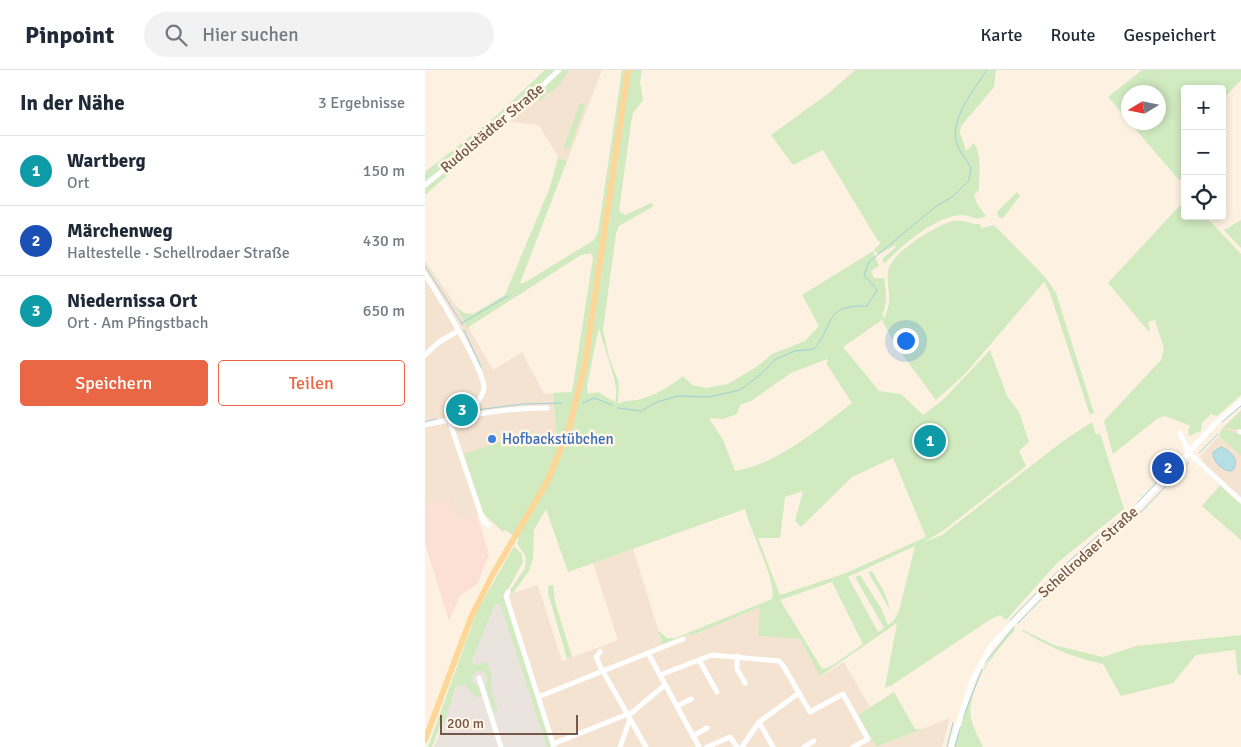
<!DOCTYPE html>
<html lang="de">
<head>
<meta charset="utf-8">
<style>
  body { margin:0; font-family:Signika,sans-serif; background:#f2f2f3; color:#1f2937 }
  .controls { position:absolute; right:15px; top:15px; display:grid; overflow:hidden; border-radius:5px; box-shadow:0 2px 8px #0003 }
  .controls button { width:45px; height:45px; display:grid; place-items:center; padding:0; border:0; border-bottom:1px solid #e0e1e3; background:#fff; color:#1f2937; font:25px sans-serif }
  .compass { position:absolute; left:696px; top:15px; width:45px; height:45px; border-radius:50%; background:#fff; box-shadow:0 2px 8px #0003; rotate:260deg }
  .scale { position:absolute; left:15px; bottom:12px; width:138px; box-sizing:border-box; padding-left:5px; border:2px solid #745748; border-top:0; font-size:14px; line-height:18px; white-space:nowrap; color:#745748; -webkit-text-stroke:4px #fff6e8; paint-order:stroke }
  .you { position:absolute; left:480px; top:270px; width:18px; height:18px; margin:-12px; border:4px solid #fff; border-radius:50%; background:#1a73e8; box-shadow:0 0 0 8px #1a73e833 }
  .badge { display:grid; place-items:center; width:32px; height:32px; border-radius:50%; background:#e96744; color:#fff; font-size:16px; font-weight:700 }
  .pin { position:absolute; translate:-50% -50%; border:2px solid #fff; box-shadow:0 1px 5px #0006 }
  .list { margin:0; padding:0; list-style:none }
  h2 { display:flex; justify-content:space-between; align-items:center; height:65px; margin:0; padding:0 20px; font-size:21px }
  h2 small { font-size:16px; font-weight:400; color:#747a83 }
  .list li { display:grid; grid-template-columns:32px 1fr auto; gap:15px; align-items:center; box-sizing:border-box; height:70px; padding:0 20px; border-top:1px solid #e0e1e3 }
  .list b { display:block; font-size:19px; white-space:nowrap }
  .list p { margin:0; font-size:16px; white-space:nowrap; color:#747a83 }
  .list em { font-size:16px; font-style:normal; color:#747a83 }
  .actions { display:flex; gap:10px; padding:15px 20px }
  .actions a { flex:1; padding:11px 0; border:1px solid #e96744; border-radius:5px; text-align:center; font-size:18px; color:#e96744 }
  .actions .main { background:#e96744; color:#fff }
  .icon { flex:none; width:28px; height:28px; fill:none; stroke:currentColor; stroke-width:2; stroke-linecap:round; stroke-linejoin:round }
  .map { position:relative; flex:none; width:816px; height:677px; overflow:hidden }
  header { display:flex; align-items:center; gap:30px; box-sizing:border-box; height:70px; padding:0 25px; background:#fff; border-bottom:1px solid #e0e1e3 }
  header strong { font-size:24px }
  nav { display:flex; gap:28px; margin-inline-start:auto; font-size:18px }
  .search { width:350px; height:45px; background:#f2f2f3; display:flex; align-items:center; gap:12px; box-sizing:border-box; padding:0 18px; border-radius:28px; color:#747a83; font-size:19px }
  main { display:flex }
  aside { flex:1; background:#fff }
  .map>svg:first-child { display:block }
</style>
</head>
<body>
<header>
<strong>Pinpoint</strong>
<div class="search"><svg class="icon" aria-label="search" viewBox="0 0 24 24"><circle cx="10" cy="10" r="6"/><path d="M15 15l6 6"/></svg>Hier suchen</div>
<nav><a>Karte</a><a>Route</a><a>Gespeichert</a></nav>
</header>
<main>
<aside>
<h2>In der Nähe<small>3 Ergebnisse</small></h2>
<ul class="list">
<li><span class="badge" style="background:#0f9aa8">1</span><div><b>Wartberg</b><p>Ort</p></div><em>150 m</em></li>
<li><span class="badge" style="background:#1a4fb4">2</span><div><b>Märchenweg</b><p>Haltestelle · Schellrodaer Straße</p></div><em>430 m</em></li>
<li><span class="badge" style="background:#0f9aa8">3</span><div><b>Niedernissa Ort</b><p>Ort · Am Pfingstbach</p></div><em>650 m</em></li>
</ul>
<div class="actions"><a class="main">Speichern</a><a>Teilen</a></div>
</aside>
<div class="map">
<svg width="816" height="677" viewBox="0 0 816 677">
  <rect width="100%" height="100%" fill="#fdf2e1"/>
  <g fill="#f4e3d0">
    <polygon points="138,0 177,0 142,91 133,87 114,55 85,52"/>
    <polygon points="0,190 31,236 68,300 97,282 119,324 128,323 132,370 106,372 105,361 58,443 31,451 23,428 0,435"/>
    <polygon points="816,340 816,470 777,436 795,415 773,394 777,389 775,386 794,366 797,358"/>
    <polygon points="208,479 238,575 265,563 267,566 335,537 333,566 375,569 396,606 419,592 445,637 433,645 451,677 525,648 517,677 126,677 79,526 113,515 137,591 193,570 168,493"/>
  </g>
  <polygon fill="#fde0d5" points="23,428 31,451 52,445 64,484 53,513 35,526 24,551 0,474 0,435"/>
  <polygon fill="#ebe3dd" points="77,530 123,677 9,677 62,537"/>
  <g fill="#d1eac0" fill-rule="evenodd">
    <polygon points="120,0 144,0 133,17 123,23 116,31 112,29 113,26 0,125 0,102 72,45"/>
    <path d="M197 0H217L215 12 218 30 208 43 206 53 194 141 200 145 226 133 229 136 194 156 191 163 178 260 184 287 194 313 193 334C201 329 208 332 216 329 232 324 246 316 258 306L267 315 281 318 303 314 333 296 347 284 380 271 394 256 377 225 448 181 454 196 446 201 449 208H459C461 222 463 232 457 245L459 248C469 228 461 221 463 202 464 184 511 155 528 151 538 149 546 155 555 154L556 158 569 155 621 208 631 223 669 343 665 345 625 223 619 212 539 305 511 330 469 273 457 250 418 277 454 321 476 324 498 345 519 329 565 280 582 326 594 342 604 372 594 381 601 396 519 460 499 472 517 465 638 371 667 352 671 365 674 363 676 366 699 439 632 493 581 550 575 545 566 549 467 615 460 618 472 553 395 606 375 569 333 566 335 537 266 566 265 563 238 575 233 560 242 568H250L347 529C352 511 325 461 320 439L143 502 121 439 109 460 108 489 104 501 88 523 82 525 100 498 101 487 92 473 94 469 80 460 78 462 58 443 39 384 106 361V372L132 370 128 323 147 322 168 188 166 183 156 185 42 258 31 236 39 243 48 244 80 225 125 117 133 87 142 91 95 213H99L169 170 173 162ZM174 258C178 277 196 316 190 332L173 322 163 324 162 315ZM402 289 403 291 401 293 427 333C393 359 353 394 310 401L298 370 284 348 298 349 312 344 315 335 326 331 366 303ZM468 388 501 467 421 503 355 525 333 468H355L360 427 378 421 370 451 376 457 427 407ZM490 476 474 541 469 550 463 555 456 538 435 505 430 507 459 558 453 562 423 507ZM407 512 438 574 408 595 399 599 396 597 355 530Z"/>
    <path d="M430 0H571L569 17 536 56 535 62 541 81 549 73C557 86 554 106 554 120L549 125 552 134 561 146C550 152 545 144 535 145 506 149 479 174 459 194L457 189 471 177V175L454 184 451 183 449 180 456 172 453 171 398 80 368 95 346 65 404 23Z"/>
    <polygon points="717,0 816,0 816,10 797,30 797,19 760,19 760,100 755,111 705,53 734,52 734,22 704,22 703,50 683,27"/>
    <polygon points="159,33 160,36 145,78 141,79 139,76 155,34"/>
    <polygon points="592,122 595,126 578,148 574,148 572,142"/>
    <polygon points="760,130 760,146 780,146 816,184 816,325 792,346 786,344 777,353 776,361 764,366 763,359 766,356 740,346 733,348 688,384 679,351 736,290 739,279 730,250 723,252 725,263 683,213"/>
    <polygon points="816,150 816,178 798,159 801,159"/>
    <polygon points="816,341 816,360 798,358"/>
    <polygon points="797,359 816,364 816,386 794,366"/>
    <polygon points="796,415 816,433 816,470 777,436"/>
    <polygon points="89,476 96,483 98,492 82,521 126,677 122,677 75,533 69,536 46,593 50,595 62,592 67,608 65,618 73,642 69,643 60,615 63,609 58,601 51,601 47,606 46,611 54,617 57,626 52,628 39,614 31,617 19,653 16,653 7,677 3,677 52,541"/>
    <polygon points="447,501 459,521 466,542 443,502"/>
    <polygon points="128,515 130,532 147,587 142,589 123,523 123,516"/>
    <path d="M590 557V560C571 580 541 618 546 648 548 658 554 668 558 677H530C543 629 555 594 590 557Z"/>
    <path d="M598 560 629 575 678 587 711 576 816 565V605H813L810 580 771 585 748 613 696 626 678 594C643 586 628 578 597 561Z"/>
    <polygon points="469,622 487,654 490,659 497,659 451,677 433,645"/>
  </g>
  <path fill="#b6e0e6" stroke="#9ccfd8" d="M796 377C806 381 816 391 807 401 797 401 788 392 788 382Z"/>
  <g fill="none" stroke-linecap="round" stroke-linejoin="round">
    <g stroke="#9ccfd8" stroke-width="1">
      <polyline points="0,196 38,255"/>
      <polyline points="37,253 83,226"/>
      <polyline points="39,260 56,297"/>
      <polyline points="158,333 169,328 187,335"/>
      <path d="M193 338 216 341 232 332 253 326 284 327 315 320 335 305 351 289 370 281 389 279C411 253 398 235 442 236L452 220 439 205 444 192 510 137 527 127 544 110 546 98C542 90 535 83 532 74 524 49 549 20 562 0"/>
      <polyline points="51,340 98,334 137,333"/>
      <polyline points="0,352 11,349"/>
      <polyline points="797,352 816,336"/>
      <polyline points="774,383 793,364"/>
      <polyline points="712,433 735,409"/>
      <polyline points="681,459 698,445"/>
      <polyline points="585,550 634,500 677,462"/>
      <polyline points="593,553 649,496 717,441 764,392"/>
      <polyline points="560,593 589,557"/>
      <polyline points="538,648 557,599"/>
      <polyline points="522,677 528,653"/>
      <polyline points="530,677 535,657"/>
    </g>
    <g stroke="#fff" stroke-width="5">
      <polyline points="0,115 83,48 134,0"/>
      <path d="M0 204C12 223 59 299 59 318 58 327 49 337 44 344"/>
      <polyline points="0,285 14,272 33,261"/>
      <polyline points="24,350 58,450 63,455"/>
      <path d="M0 355C44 346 76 338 122 338"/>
      <polyline points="815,362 816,362"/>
      <polyline points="755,363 764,383 816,431"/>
      <polyline points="83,522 81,526 129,677"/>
      <polyline points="175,582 171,587 176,598 221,677"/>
      <polyline points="223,583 274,677"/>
      <polyline points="312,586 312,599 320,613"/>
      <polyline points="274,590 292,622"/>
      <polyline points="235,605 287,585 354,591 359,597 385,642 418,624 443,669 428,677"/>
      <polyline points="54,608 76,677"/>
      <polyline points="113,627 258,569"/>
      <polyline points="252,636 266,629"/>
      <polyline points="204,645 240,615"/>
      <polyline points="334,652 348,677"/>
      <polyline points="268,666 282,658"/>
      <polyline points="128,674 203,644"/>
      <polyline points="195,677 205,649"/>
      <polyline points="282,677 305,667 312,677"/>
      <polyline points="317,677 334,652 374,623"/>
      <polyline points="379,677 389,671"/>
      <polyline points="526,677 547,611 566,576 634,504 715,435 789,355 816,331"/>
    </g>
    <polyline stroke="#fdd698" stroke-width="6" points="0,670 47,545 68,504 122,412 144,359 160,294 203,0"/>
  </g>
  <circle fill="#3f7fe0" stroke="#fff6e8" stroke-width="2" cx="67" cy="369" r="5"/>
  <g text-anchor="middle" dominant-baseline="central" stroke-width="5" stroke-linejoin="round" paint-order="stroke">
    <g font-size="15" fill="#745748" stroke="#fff6e8">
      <text transform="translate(67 58) rotate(-40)">Rudolstädter Straße</text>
      <text transform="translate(663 482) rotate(-42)">Schellrodaer Straße</text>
    </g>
    <g font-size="15" fill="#366cbe" stroke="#fff6e8" text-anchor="start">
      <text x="77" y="369">Hofbackstübchen</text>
    </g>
  </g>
</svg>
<div class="controls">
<button>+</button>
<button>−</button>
<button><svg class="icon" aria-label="locate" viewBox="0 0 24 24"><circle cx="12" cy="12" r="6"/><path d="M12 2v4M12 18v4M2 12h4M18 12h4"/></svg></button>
</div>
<svg class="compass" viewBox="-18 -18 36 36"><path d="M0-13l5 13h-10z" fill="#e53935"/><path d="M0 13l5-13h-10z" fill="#747a83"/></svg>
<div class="scale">200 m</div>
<div class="you"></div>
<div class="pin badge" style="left:505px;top:371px;background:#0f9aa8">1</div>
<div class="pin badge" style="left:743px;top:398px;background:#1a4fb4">2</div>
<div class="pin badge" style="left:37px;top:340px;background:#0f9aa8">3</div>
</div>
</main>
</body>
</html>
